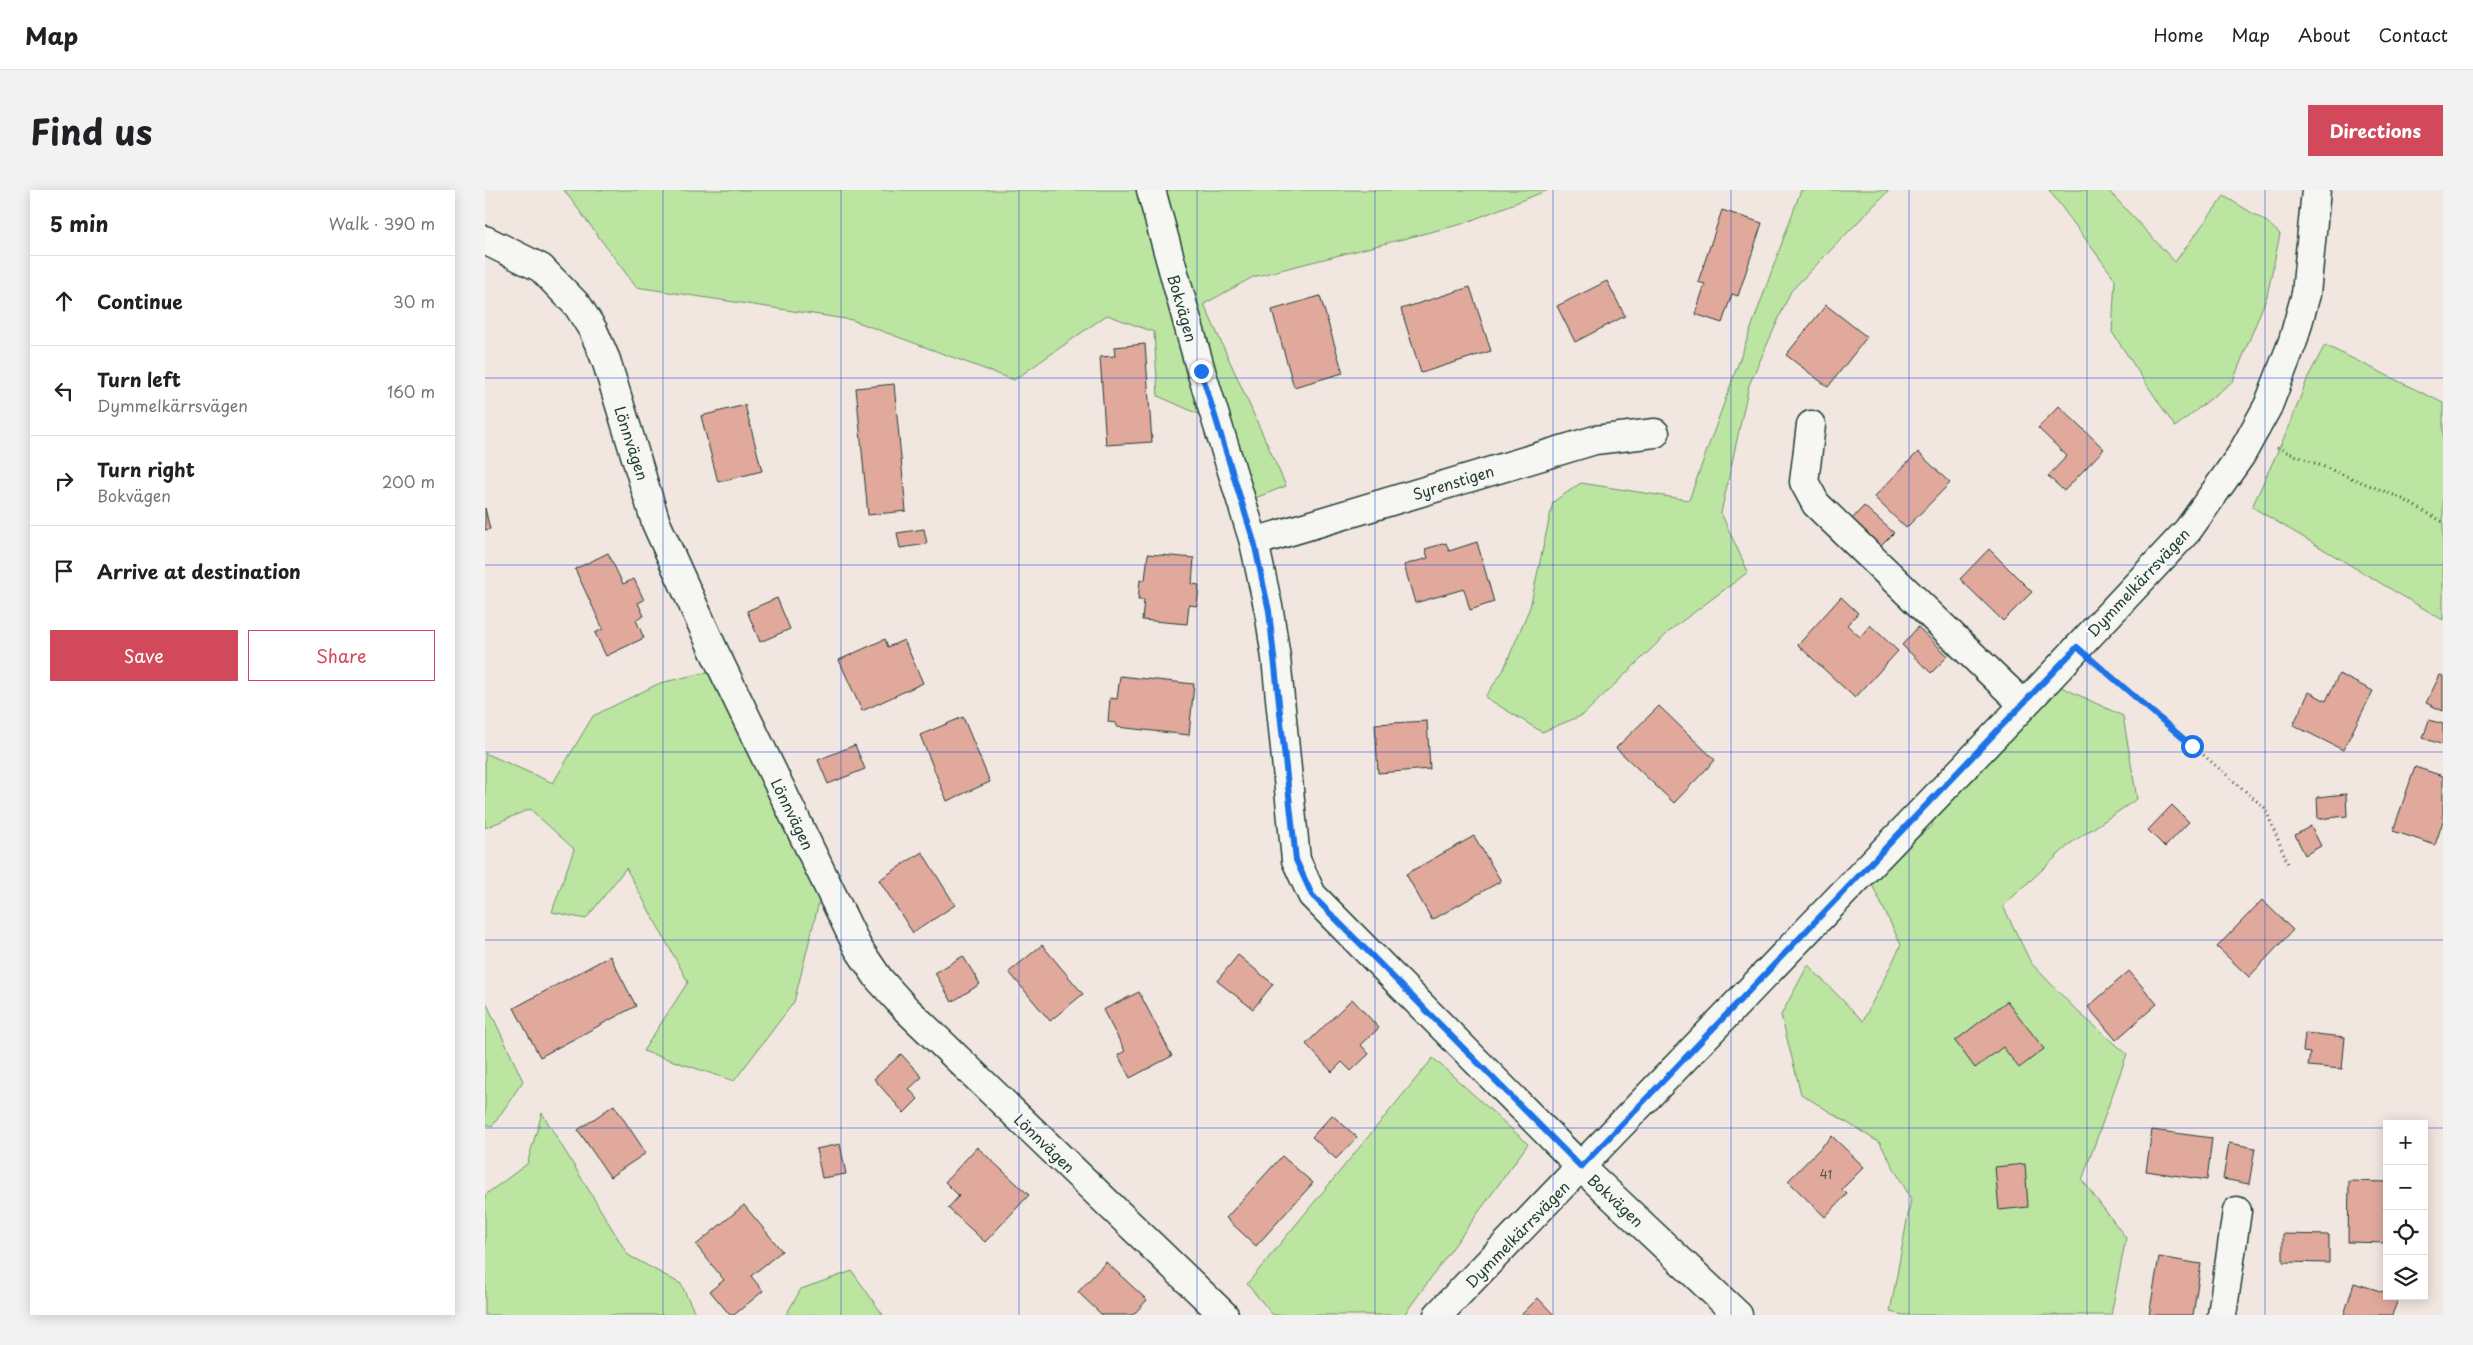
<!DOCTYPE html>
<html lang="en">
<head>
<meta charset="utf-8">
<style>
  body { margin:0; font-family:"Playpen Sans",sans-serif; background:#f2f2f2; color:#202124 }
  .controls { position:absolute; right:15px; bottom:15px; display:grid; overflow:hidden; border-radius:0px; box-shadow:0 2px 12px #0003 }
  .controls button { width:45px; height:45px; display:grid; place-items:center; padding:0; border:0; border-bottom:1px solid #e0e0e0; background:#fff; color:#202124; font:25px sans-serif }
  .stop { position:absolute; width:15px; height:15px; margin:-11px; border:4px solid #1a73e8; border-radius:50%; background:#fff }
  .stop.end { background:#1a73e8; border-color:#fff; box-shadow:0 1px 5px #0008 }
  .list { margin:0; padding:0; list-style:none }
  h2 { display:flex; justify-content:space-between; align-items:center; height:65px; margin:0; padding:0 20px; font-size:21px }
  h2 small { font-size:16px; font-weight:400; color:#757577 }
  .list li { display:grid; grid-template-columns:32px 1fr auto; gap:15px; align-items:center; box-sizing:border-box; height:90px; padding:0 20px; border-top:1px solid #e0e0e0 }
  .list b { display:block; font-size:19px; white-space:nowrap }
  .list p { margin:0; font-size:16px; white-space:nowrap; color:#757577 }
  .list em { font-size:16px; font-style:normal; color:#757577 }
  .actions { display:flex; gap:10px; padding:15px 20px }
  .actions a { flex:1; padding:11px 0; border:1px solid #d1495b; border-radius:0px; text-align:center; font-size:18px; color:#d1495b }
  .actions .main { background:#d1495b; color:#fff }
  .icon { flex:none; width:28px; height:28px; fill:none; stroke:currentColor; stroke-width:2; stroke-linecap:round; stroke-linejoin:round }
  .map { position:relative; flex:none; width:1958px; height:1125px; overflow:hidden; border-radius:0px }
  header { display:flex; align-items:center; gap:30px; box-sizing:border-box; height:70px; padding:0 25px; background:#fff; border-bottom:1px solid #e0e0e0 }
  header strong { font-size:24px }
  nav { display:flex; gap:28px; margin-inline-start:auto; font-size:18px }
  .intro { display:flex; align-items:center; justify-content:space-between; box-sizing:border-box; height:120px; padding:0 30px }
  h1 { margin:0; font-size:35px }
  .button { padding:12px 22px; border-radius:0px; background:#d1495b; color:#fff; font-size:18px; font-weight:700 }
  main { display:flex; gap:30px; padding:0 30px }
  aside { flex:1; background:#fff; border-radius:0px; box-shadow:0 2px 12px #0003 }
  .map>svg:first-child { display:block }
</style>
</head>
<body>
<header>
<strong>Map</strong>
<nav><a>Home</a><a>Map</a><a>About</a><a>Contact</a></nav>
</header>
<div class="intro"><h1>Find us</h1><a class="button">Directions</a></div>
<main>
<aside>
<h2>5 min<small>Walk · 390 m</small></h2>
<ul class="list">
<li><svg class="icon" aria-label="ahead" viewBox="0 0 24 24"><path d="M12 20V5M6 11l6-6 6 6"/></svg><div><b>Continue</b></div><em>30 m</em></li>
<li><svg class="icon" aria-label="left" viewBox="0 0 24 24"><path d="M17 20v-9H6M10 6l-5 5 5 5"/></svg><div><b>Turn left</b><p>Dymmelkärrsvägen</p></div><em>160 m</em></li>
<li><svg class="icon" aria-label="right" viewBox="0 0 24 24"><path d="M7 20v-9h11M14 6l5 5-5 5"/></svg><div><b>Turn right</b><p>Bokvägen</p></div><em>200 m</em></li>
<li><svg class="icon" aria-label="arrive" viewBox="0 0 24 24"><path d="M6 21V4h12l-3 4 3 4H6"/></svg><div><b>Arrive at destination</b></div></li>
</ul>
<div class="actions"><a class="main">Save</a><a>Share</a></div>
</aside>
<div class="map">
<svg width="1958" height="1125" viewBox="0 0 1958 1125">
  <rect width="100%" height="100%" fill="#f2e6e1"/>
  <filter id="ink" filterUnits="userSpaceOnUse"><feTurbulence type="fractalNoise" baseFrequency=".02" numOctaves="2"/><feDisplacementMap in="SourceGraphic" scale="10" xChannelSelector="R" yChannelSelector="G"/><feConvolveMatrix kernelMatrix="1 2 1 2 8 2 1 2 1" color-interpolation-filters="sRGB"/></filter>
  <g filter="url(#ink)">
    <g fill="#bce5a1" stroke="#6e916a">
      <polygon points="79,0 1063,0 977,34 768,87 719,114 801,296 765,310 738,235 673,206 669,142 622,125 529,190 367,130 151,97"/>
      <polygon points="1316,0 1404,0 1306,101 1264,195 1236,323 1263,382 1188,438 1098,525 1057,542 1000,507 1018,481 1045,417 1068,312 1096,293 1204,310"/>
      <polygon points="1564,0 1623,0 1690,72 1739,6 1782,32 1795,44 1782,106 1748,191 1690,237 1627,142 1630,89"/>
      <polygon points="1840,155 1958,213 1958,430 1767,317 1804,237 1823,187"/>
      <polygon points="227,481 336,704 309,812 249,891 158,861 203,792 141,678 101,729 67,722 89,659 45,619 0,638 0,563 68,593 108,526 175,493"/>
      <polygon points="1572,495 1638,526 1652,609 1586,653 1518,716 1546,773 1592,821 1642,864 1597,990 1641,1048 1626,1125 1418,1125 1405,1122 1426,1009 1395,953 1316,904 1296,825 1323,775 1378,831 1416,755 1383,686 1447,636 1452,605"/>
      <polygon points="0,810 38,891 7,937 0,933"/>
      <polygon points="948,868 1043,954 919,1125 788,1125 762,1094"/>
      <polygon points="57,923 143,1065 196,1094 211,1125 0,1125 0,1005 42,974"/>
      <polygon points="367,1081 398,1125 301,1125 316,1099"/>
    </g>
    <g fill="#e1a89c" stroke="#1f3d34">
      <polygon points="1237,20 1277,33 1253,106 1247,104 1237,133 1210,124 1220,94 1213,92"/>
      <polygon points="1122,91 1140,126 1090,152 1072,116"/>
      <polygon points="985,97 1006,161 936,183 916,119"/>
      <polygon points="835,106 858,183 809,197 787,120"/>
      <polygon points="1341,115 1382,147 1343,197 1301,165"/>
      <polygon points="660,154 667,252 621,255 615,167 630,166 629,157"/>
      <polygon points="409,194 421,321 383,325 371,198"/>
      <polygon points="260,215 277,281 233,292 216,226"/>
      <polygon points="1574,216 1619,259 1579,301 1563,286 1582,266 1553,238"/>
      <polygon points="1433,262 1465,293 1421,338 1389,307"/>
      <polygon points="1379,316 1409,343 1394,358 1365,331"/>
      <polygon points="0,318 5,339 0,340"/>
      <polygon points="439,339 442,354 415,358 412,343"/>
      <polygon points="992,352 1009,412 985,420 979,399 930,413 919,375 943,368 940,359 961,353 964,361"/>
      <polygon points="1504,359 1547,402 1518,431 1475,389"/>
      <polygon points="123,363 138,394 149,389 159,410 153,413 159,426 151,430 159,448 121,466 110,443 118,439 90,379"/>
      <polygon points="663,364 709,368 707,394 714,395 712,416 704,415 702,434 657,430 659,410 653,410 655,390 660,390"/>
      <polygon points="1356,407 1373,423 1362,435 1375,447 1385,435 1413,461 1370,508 1313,455"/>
      <polygon points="292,408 305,439 275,452 262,421"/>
      <polygon points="1433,437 1463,466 1446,483 1417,455"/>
      <polygon points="400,449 403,457 419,450 438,493 377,521 354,470"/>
      <polygon points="1854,484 1888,501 1858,560 1808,535 1824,502 1841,511"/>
      <polygon points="1955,485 1958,486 1958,521 1941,513"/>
      <polygon points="635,486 709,494 704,545 632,537 631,533 623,532 625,508 632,509"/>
      <polygon points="1174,516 1230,570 1189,613 1131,558"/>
      <polygon points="478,527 505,592 462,611 435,545"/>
      <polygon points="1944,530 1958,534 1958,555 1938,548"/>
      <polygon points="942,531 945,579 893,583 890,534"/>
      <polygon points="370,555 380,579 343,594 333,570"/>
      <polygon points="1930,577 1958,586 1958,631 1950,655 1908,641"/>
      <polygon points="1861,604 1862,626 1833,629 1832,607"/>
      <polygon points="1687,615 1704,632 1680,657 1663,640"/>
      <polygon points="1826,636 1836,656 1820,665 1810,645"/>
      <polygon points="989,646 1016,691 947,730 921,684"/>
      <polygon points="437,662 470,715 428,743 394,690"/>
      <polygon points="1777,710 1808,740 1764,787 1732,757"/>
      <polygon points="557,755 598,804 565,831 524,782"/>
      <polygon points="753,765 788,794 768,819 732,791"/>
      <polygon points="125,766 151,816 55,867 29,818"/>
      <polygon points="478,766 495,794 467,812 450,783"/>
      <polygon points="1644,781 1672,814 1631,850 1603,817"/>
      <polygon points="654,802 687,866 645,888 633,865 640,861 618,820"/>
      <polygon points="867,809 894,838 876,855 884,864 866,881 857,872 847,882 821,854"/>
      <polygon points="1522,811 1559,859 1534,878 1518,857 1490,878 1470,851"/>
      <polygon points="1820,843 1860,847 1857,879 1823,876 1825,863 1818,862"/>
      <polygon points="416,864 437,887 424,899 433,909 419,923 389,889"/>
      <polygon points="129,915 161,963 125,987 93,940"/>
      <polygon points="847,925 872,947 851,969 827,947"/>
      <polygon points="1667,940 1727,948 1722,990 1661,981"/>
      <polygon points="1347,946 1379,977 1357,999 1362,1004 1340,1027 1303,991"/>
      <polygon points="1744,953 1770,958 1764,994 1738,989"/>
      <polygon points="355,954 361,984 337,988 331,959"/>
      <polygon points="492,957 544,1005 500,1052 463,1018 474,1006 460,992"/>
      <polygon points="797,966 828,993 771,1056 741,1028"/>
      <polygon points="1540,974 1543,1017 1514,1020 1510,977"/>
      <polygon points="1864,991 1902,992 1902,1053 1863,1052"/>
      <polygon points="259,1015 297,1061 266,1086 278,1101 249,1125 245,1125 225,1101 239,1090 211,1055"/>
      <polygon points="1798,1044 1844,1045 1844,1073 1798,1072"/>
      <polygon points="1674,1067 1716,1074 1708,1125 1664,1125"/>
      <polygon points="621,1072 662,1110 648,1125 617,1125 593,1102"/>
      <polygon points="1869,1093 1902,1103 1902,1106 1914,1107 1907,1125 1859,1125"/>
      <polygon points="1053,1108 1069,1125 1036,1125"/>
    </g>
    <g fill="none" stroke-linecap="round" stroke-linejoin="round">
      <g stroke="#1f3d34" stroke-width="31">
        <g id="minor">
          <polyline points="666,0 716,181 769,352 784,421 791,468 811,670 827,705 1096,977 1253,1125"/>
          <polyline points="0,50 56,78 93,116 108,140 121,170 171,333 229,461 373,758 394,789 421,819 739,1125"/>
          <polyline points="1326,235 1319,292 1331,314 1539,515"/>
          <polyline points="769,352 1110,250 1170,243"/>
          <polyline points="953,1125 1539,515 1703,340 1756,265 1783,216 1808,151 1821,104 1831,0"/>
          <polyline points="1737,1125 1752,1021"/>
        </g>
      </g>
      <g stroke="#1f3d34" stroke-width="3" stroke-dasharray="1 4" stroke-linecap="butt">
        <polyline points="1792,258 1916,308 1958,332"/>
        <polyline points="1616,477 1780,618 1803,674"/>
      </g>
      <use href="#minor" stroke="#f6f6f2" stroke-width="28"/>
    </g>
  </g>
  <g fill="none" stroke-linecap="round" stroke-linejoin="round" filter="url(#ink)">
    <polyline stroke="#1a73e8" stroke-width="6" points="716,181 769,352 784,421 811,670 827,705 1096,977 1592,457 1707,556"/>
  </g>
  <path fill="none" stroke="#1d4ed8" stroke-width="1" stroke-opacity="0.55" d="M178 0V1125M356 0V1125M534 0V1125M712 0V1125M890 0V1125M1068 0V1125M1246 0V1125M1424 0V1125M1602 0V1125M1780 0V1125M0 188H1958M0 375H1958M0 562H1958M0 750H1958M0 938H1902M1939 938H1958"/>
  <g text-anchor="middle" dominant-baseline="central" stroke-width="5" stroke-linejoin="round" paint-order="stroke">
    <g font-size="12" fill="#50584e">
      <text x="1341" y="984">41</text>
    </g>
    <g font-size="15" fill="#1f3d34" stroke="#f6f6f2">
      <text transform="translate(698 118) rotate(74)">Bokvägen</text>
      <text transform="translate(147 253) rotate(72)">Lönnvägen</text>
      <text transform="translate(968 292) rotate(-17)">Syrenstigen</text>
      <text transform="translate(1653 392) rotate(-47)">Dymmelkärrsvägen</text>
      <text transform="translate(308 624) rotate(64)">Lönnvägen</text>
      <text transform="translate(560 953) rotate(44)">Lönnvägen</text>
      <text transform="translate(1131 1010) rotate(43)">Bokvägen</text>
      <text transform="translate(1032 1044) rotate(-46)">Dymmelkärrsvägen</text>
    </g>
  </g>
</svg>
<div class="controls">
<button>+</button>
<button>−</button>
<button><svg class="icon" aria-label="locate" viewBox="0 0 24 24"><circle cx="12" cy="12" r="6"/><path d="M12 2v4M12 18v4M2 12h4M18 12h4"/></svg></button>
<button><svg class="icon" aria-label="layers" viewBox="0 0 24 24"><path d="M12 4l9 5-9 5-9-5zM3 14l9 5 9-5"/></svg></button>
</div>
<div class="stop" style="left:1707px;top:556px"></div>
<div class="stop end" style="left:716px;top:181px"></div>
</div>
</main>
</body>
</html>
